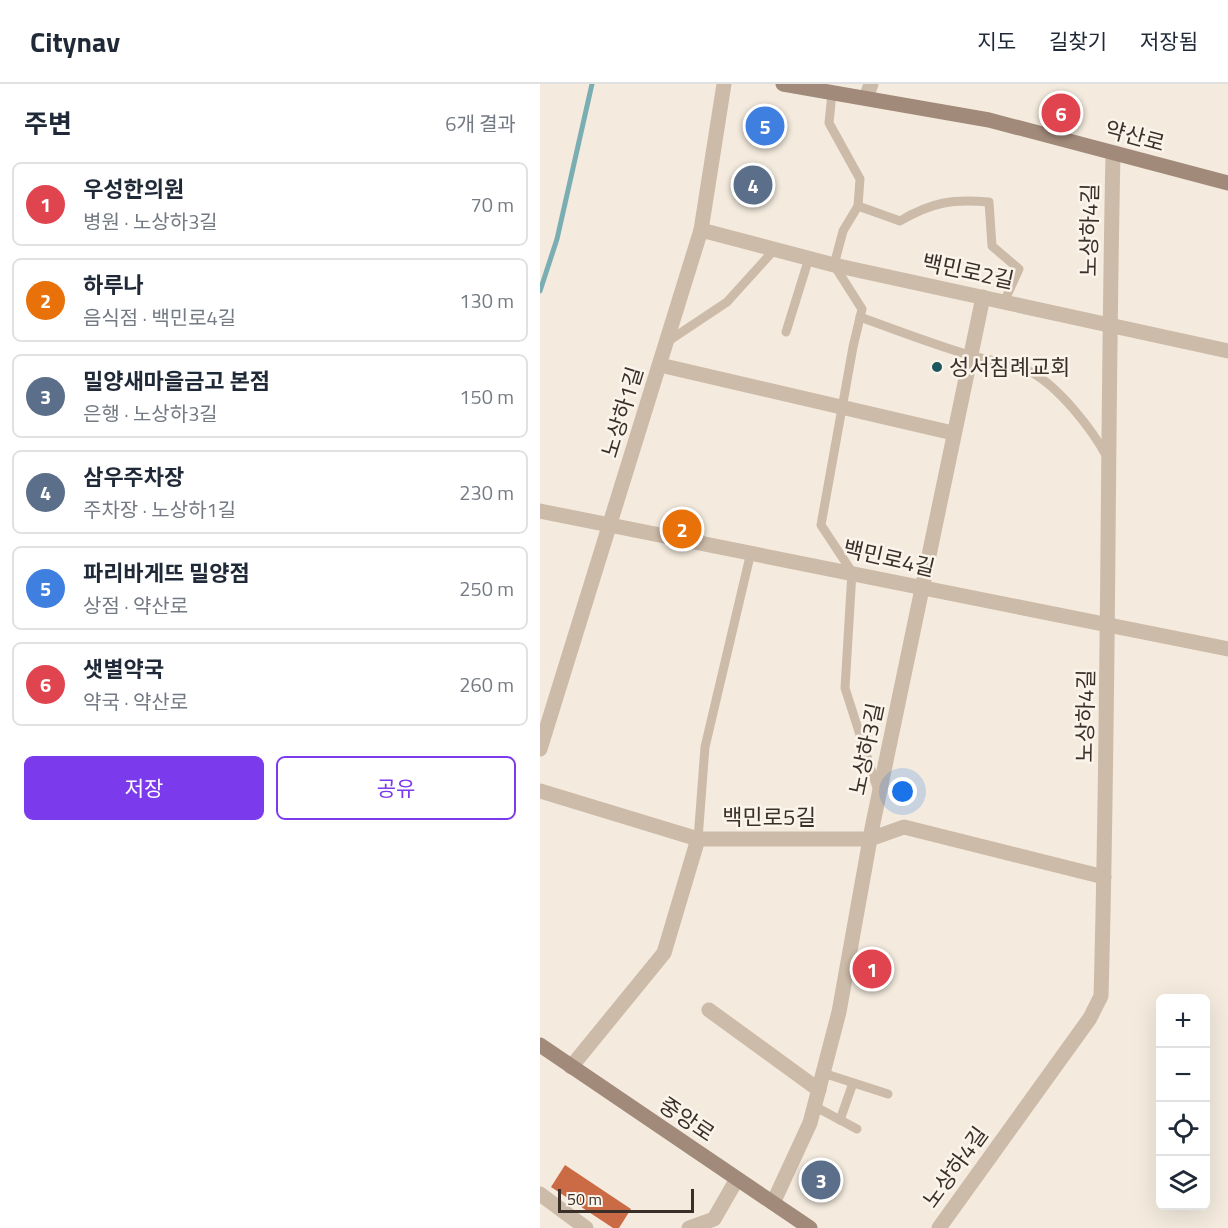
<!DOCTYPE html>
<html lang="ko">
<head>
<meta charset="utf-8">
<style>
  body { margin:0; font-family:"Titillium Web","Noto Sans KR",sans-serif; background:#f2f2f3; color:#1f2937 }
  .controls { position:absolute; right:18px; bottom:18px; display:grid; overflow:hidden; border-radius:9px; box-shadow:0 6px 24px #0002 }
  .controls button { width:54px; height:54px; display:grid; place-items:center; padding:0; border:0; border-bottom:2px solid #e0e1e3; background:#fff; color:#1f2937; font:30px sans-serif }
  .scale { position:absolute; left:18px; bottom:15px; width:136px; box-sizing:border-box; padding-left:6px; border:3px solid #3a2f29; border-top:0; font-size:16px; line-height:21px; white-space:nowrap; color:#3a2f29; -webkit-text-stroke:4px #fbf4eb; paint-order:stroke }
  .you { position:absolute; left:363px; top:708px; width:21px; height:21px; margin:-15px; border:4px solid #fff; border-radius:50%; background:#1a73e8; box-shadow:0 0 0 9px #1a73e833 }
  .badge { display:grid; place-items:center; width:39px; height:39px; border-radius:50%; background:#7c3aed; color:#fff; font-size:20px; font-weight:700 }
  .pin { position:absolute; translate:-50% -50%; border:3px solid #fff; box-shadow:0 2px 6px #0006 }
  .list { margin:0; padding:0; list-style:none }
  h2 { display:flex; justify-content:space-between; align-items:center; height:78px; margin:0; padding:0 24px; font-size:26px }
  h2 small { font-size:20px; font-weight:400; color:#747a83 }
  .list li { display:grid; grid-template-columns:39px 1fr auto; gap:18px; align-items:center; box-sizing:border-box; height:84px; margin:0 12px 12px; padding:0 12px; border:2px solid #e0e1e3; border-radius:9px }
  .list b { display:block; font-size:22px; white-space:nowrap }
  .list p { margin:0; font-size:20px; white-space:nowrap; color:#747a83 }
  .list em { font-size:20px; font-style:normal; color:#747a83 }
  .actions { display:flex; gap:12px; padding:18px 24px }
  .actions a { flex:1; padding:14px 0; border:2px solid #7c3aed; border-radius:9px; text-align:center; font-size:21px; color:#7c3aed }
  .actions .main { background:#7c3aed; color:#fff }
  .icon { flex:none; width:33px; height:33px; fill:none; stroke:currentColor; stroke-width:2; stroke-linecap:round; stroke-linejoin:round }
  .map { position:relative; flex:none; width:688px; height:1144px; overflow:hidden }
  header { display:flex; align-items:center; gap:36px; box-sizing:border-box; height:84px; padding:0 30px; background:#fff; border-bottom:2px solid #e0e1e3 }
  header strong { font-size:28px }
  nav { display:flex; gap:33px; margin-inline-start:auto; font-size:21px }
  main { display:flex }
  aside { flex:1; background:#fff }
  .map>svg:first-child { display:block }
</style>
</head>
<body>
<header>
<strong>Citynav</strong>
<nav><a>지도</a><a>길찾기</a><a>저장됨</a></nav>
</header>
<main>
<aside>
<h2>주변<small>6개 결과</small></h2>
<ul class="list">
<li><span class="badge" style="background:#e0444e">1</span><div><b>우성한의원</b><p>병원 · 노상하3길</p></div><em>70 m</em></li>
<li><span class="badge" style="background:#e8710a">2</span><div><b>하루나</b><p>음식점 · 백민로4길</p></div><em>130 m</em></li>
<li><span class="badge" style="background:#5c6f8a">3</span><div><b>밀양새마을금고 본점</b><p>은행 · 노상하3길</p></div><em>150 m</em></li>
<li><span class="badge" style="background:#5c6f8a">4</span><div><b>삼우주차장</b><p>주차장 · 노상하1길</p></div><em>230 m</em></li>
<li><span class="badge" style="background:#3f7fe0">5</span><div><b>파리바게뜨 밀양점</b><p>상점 · 약산로</p></div><em>250 m</em></li>
<li><span class="badge" style="background:#e0444e">6</span><div><b>샛별약국</b><p>약국 · 약산로</p></div><em>260 m</em></li>
</ul>
<div class="actions"><a class="main">저장</a><a>공유</a></div>
</aside>
<div class="map">
<svg width="688" height="1144" viewBox="0 0 688 1144">
  <rect width="100%" height="100%" fill="#f4ebde"/>
  <g fill="none" stroke-linecap="round" stroke-linejoin="round">
    <polyline stroke="#7baeb3" stroke-width="5" points="0,207 17,155 52,0"/>
  </g>
  <polygon fill="#cb6b45" points="25,1081 91,1125 79,1144 73,1144 11,1103"/>
  <g fill="none" stroke-linecap="round" stroke-linejoin="round">
    <g stroke="#cdbba9" stroke-width="9">
      <polyline points="292,9 289,39 320,95 318,122 303,147 294,181 322,225 313,263 281,441 312,488 305,604 338,707"/>
      <path d="M318 122 360 137C392 118 412 115 449 118L452 162 479 185 464 218"/>
      <path d="M320 233C356 246 392 260 429 271 449 277 472 278 491 288 519 303 552 345 567 373"/>
      <polyline points="246,248 269,174"/>
      <polyline points="127,258 187,218 235,165"/>
      <polyline points="158,755 165,663 211,468"/>
      <polyline points="283,989 348,1010"/>
      <polyline points="274,1022 317,1045"/>
      <polyline points="300,1036 313,999"/>
    </g>
    <g stroke="#cdbba9" stroke-width="15">
      <polyline points="326,14 331,0"/>
      <polyline points="161,146 294,181 688,267"/>
      <polyline points="120,281 413,349"/>
      <polyline points="0,427 688,565"/>
      <polyline points="0,665 161,146 184,0"/>
      <polyline points="0,707 158,755 330,755 364,743 564,793"/>
      <polyline points="169,926 279,1006"/>
      <polyline points="31,983 124,869 158,755"/>
      <polyline points="0,1110 46,1144"/>
      <polyline points="233,1119 270,1039 299,928 332,744 443,213"/>
      <polyline points="149,1144 174,1135 197,1095"/>
      <path d="M399 1144 550 934 561 912C569 631 567 350 573 70"/>
    </g>
    <g stroke="#a18a7a" stroke-width="15">
      <polyline points="243,0 449,36 688,99"/>
      <polyline points="0,961 270,1144"/>
    </g>
  </g>
  <circle fill="#1c575e" stroke="#fbf4eb" stroke-width="2" cx="397" cy="283" r="6"/>
  <g text-anchor="middle" dominant-baseline="central" stroke-width="5" stroke-linejoin="round" paint-order="stroke">
    <g font-size="22" fill="#3a2f29" stroke="#fbf4eb">
      <text transform="translate(595 52) rotate(15)">약산로</text>
      <text transform="translate(549 146) rotate(-89)">노상하4길</text>
      <text transform="translate(428 187) rotate(12)">백민로2길</text>
      <text transform="translate(82 328) rotate(-73)">노상하1길</text>
      <text transform="translate(349 474) rotate(13)">백민로4길</text>
      <text transform="translate(545 632) rotate(-89)">노상하4길</text>
      <text transform="translate(326 665) rotate(-78)">노상하3길</text>
      <text x="229" y="733">백민로5길</text>
      <text transform="translate(147 1035) rotate(34)">중앙로</text>
      <text transform="translate(415 1083) rotate(-54)">노상하4길</text>
    </g>
    <g font-size="22" fill="#3a2f29" stroke="#fbf4eb" text-anchor="start">
      <text x="409" y="283">성서침례교회</text>
    </g>
  </g>
</svg>
<div class="controls">
<button>+</button>
<button>−</button>
<button><svg class="icon" aria-label="locate" viewBox="0 0 24 24"><circle cx="12" cy="12" r="6"/><path d="M12 2v4M12 18v4M2 12h4M18 12h4"/></svg></button>
<button><svg class="icon" aria-label="layers" viewBox="0 0 24 24"><path d="M12 4l9 5-9 5-9-5zM3 14l9 5 9-5"/></svg></button>
</div>
<div class="scale">50 m</div>
<div class="you"></div>
<div class="pin badge" style="left:332px;top:885px;background:#e0444e">1</div>
<div class="pin badge" style="left:142px;top:445px;background:#e8710a">2</div>
<div class="pin badge" style="left:281px;top:1096px;background:#5c6f8a">3</div>
<div class="pin badge" style="left:213px;top:101px;background:#5c6f8a">4</div>
<div class="pin badge" style="left:225px;top:42px;background:#3f7fe0">5</div>
<div class="pin badge" style="left:521px;top:29px;background:#e0444e">6</div>
</div>
</main>
</body>
</html>
